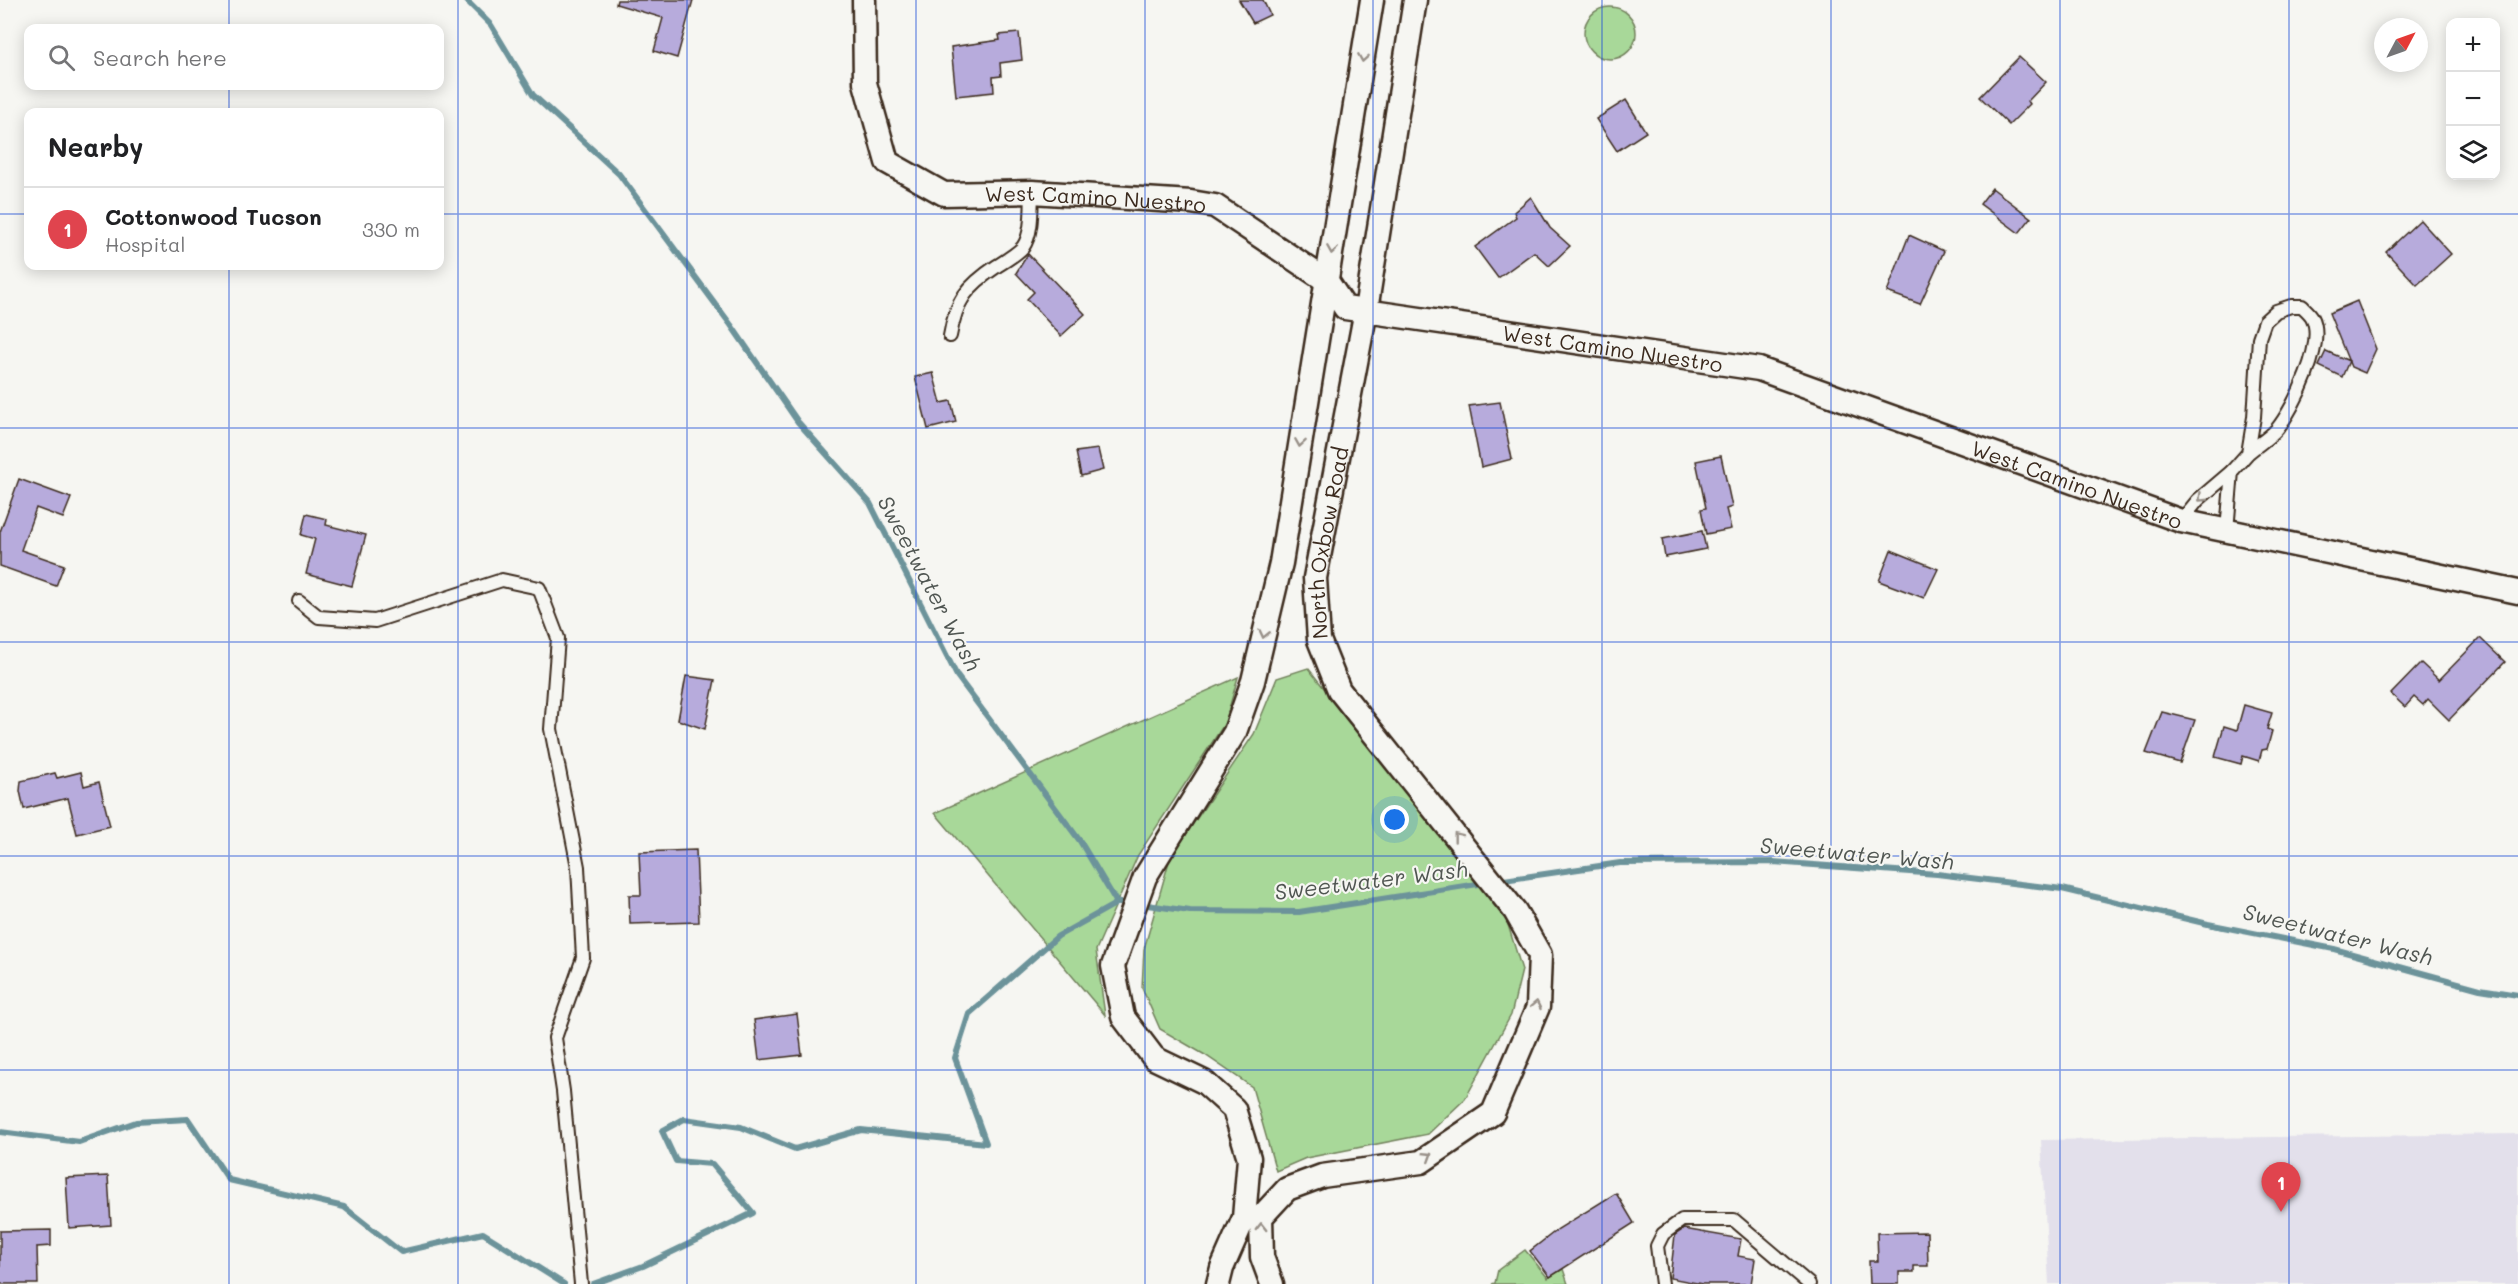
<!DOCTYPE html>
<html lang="en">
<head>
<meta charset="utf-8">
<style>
  body { margin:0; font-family:Mali,sans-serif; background:#f6f6f6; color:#202124 }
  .controls { position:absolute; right:18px; top:18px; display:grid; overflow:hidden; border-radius:12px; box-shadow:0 3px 15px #0003 }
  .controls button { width:54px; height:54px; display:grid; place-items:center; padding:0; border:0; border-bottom:2px solid #e0e0e0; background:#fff; color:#202124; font:30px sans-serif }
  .compass { position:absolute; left:2374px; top:18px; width:54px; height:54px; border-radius:50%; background:#fff; box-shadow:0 3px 15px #0003; rotate:49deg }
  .you { position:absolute; left:1395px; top:820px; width:21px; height:21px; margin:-15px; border:4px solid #fff; border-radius:50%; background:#1a73e8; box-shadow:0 0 0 9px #1a73e833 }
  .badge { display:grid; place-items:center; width:39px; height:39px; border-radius:50%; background:#1a73e8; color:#fff; font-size:20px; font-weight:700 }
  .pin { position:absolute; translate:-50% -50px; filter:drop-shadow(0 2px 3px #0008) }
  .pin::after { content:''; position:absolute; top:32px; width:21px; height:18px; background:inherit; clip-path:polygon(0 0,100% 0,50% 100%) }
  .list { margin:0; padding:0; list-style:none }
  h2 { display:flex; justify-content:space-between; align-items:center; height:78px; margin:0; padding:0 24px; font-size:26px }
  h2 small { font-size:20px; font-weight:400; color:#757577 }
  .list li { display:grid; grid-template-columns:39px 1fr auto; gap:18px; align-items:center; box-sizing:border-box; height:84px; padding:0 24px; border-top:2px solid #e0e0e0 }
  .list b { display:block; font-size:22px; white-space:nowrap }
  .list p { margin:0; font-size:20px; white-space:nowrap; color:#757577 }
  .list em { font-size:20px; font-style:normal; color:#757577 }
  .icon { flex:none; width:33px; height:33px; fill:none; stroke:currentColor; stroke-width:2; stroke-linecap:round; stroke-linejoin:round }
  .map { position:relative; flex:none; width:2518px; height:1284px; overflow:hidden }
  .search { position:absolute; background:#fff; box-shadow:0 3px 15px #0003; left:24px; top:24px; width:420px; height:66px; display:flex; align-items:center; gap:15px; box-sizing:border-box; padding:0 21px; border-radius:12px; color:#757577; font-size:22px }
  .panel { position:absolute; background:#fff; box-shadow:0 3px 15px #0003; left:24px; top:108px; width:420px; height:162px; border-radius:12px }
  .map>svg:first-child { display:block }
</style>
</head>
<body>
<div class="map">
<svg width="2518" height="1284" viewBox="0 0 2518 1284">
  <rect width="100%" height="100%" fill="#f6f6f2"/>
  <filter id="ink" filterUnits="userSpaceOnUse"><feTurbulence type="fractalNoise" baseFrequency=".0167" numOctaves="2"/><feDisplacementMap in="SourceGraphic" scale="12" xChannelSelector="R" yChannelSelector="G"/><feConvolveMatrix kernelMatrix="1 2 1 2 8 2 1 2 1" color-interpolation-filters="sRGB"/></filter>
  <g filter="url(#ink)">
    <polygon fill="#e3e0eb" points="2518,1134 2518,1284 2049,1284 2041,1140"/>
    <g fill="#a8d899" stroke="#72815c" stroke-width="1.5">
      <circle cx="1610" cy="33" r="26"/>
      <polygon points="1308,668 1505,915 1522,970 1511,1015 1465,1099 1428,1134 1306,1158 1276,1171 1252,1087 1205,1055 1160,1029 1142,988 1144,949 1170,858 1254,734 1277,678"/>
      <polygon points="1238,677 1225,723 1138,855 1096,950 1105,1015 935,813"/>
      <polygon points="1525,1250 1548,1278 1563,1269 1568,1284 1492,1284 1495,1283 1498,1270"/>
    </g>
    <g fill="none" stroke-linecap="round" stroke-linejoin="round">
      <g stroke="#6c939a" stroke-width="6">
        <polyline points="466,0 491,25 533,95 619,174 731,325 798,422 870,503 957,676 1080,841 1117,903 1130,903"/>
        <polyline points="1497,881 1620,863 1773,862 1937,874 2062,889 2208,924 2334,949 2480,989 2518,995"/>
        <polyline points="1140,904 1190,911 1299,912 1484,883"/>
        <polyline points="0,1132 79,1142 136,1122 188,1119 229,1180 344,1207 401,1252 483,1233 564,1284"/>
        <polyline points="593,1284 643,1266 753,1213 712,1164 676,1161 662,1131 684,1119 741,1127 795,1149 861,1130 986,1143 955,1058 969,1014 1058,936 1117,903"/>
      </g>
    </g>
    <g fill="#b7abdc" stroke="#3b2a1e" stroke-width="1.5">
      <polygon points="617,0 693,0 677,58 654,51 663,18 616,4"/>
      <polygon points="1239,0 1263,0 1270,15 1253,23"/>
      <polygon points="1019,33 1022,60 1000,63 1001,76 993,77 994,92 956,96 951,47 1000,40 999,35"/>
      <polygon points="2019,57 2046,82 2028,101 2030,104 2009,125 1980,97"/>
      <polygon points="1626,100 1646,132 1617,151 1596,119"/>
      <polygon points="1992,188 2031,218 2019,233 1980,204"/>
      <polygon points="1531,197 1550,228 1570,246 1549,266 1534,252 1498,278 1475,247 1516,217 1514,212"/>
      <polygon points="2420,220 2451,254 2417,285 2386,252"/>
      <polygon points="1909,235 1944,251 1920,304 1887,292"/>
      <polygon points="1028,254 1085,314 1061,336 1027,299 1034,292 1016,273"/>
      <polygon points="2357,301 2376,349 2365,373 2351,367 2329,313"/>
      <polygon points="2326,351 2349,361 2342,377 2319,366"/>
      <polygon points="933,373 941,403 951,401 956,422 928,429 915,377"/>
      <polygon points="1500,402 1512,459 1481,467 1469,406"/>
      <polygon points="1098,449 1103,470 1081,476 1076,452"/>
      <polygon points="1721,456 1732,507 1726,509 1731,529 1706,534 1701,509 1706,508 1696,461"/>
      <polygon points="19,479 71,498 63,518 36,508 21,550 64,565 56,586 0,566 0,532"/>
      <polygon points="306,514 327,519 326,525 366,535 352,586 306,574 315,539 301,535"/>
      <polygon points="1702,531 1706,549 1665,557 1662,539"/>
      <polygon points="1891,550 1938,569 1924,598 1879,581"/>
      <polygon points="2480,638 2505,662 2449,720 2428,699 2423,705 2414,697 2405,707 2391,694 2421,663 2439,680"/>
      <polygon points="686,676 715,680 705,729 678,720"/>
      <polygon points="2244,705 2272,713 2267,729 2272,731 2267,749 2262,750 2259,761 2243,756 2241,764 2215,757 2224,726 2237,730"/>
      <polygon points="2162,712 2195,720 2180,763 2146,753"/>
      <polygon points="81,772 84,786 99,782 110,826 77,834 68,798 24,809 20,791 21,781 55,773 57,778"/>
      <polygon points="696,850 699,922 630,924 629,895 641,895 639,852"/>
      <polygon points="797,1014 802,1055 759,1060 754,1020"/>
      <polygon points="108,1176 111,1225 69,1228 66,1178"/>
      <polygon points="1616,1193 1634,1223 1550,1277 1530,1251 1558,1229"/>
      <polygon points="1684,1229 1741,1239 1738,1256 1755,1259 1751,1284 1702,1284 1670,1278 1675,1235"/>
      <polygon points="51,1230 51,1246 37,1247 38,1284 0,1284 0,1231"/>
      <polygon points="1927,1232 1928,1266 1914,1266 1914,1272 1899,1272 1899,1284 1870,1284 1869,1261 1878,1261 1877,1233"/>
    </g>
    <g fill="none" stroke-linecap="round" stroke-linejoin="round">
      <g stroke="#3b2a1e" stroke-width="16">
        <g id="lane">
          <path d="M950 336C956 300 967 286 997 266 1005 261 1017 254 1023 247 1033 233 1031 208 1032 192"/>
          <path d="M2232 471 2248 453 2254 417 2259 338 2265 321 2276 311 2291 306H2302C2305 309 2310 313 2312 317 2326 343 2294 408 2277 429 2269 438 2257 445 2248 453"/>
          <polyline points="2181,521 2198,500 2232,471 2227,531"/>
          <polyline points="299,601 319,617 375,621 502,580 539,588 558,638 551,729 578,867 583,958 555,1038 563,1091 581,1284"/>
          <polyline points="1662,1284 1657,1246 1663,1234 1682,1220 1734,1220 1809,1284"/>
        </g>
      </g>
      <g stroke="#3b2a1e" stroke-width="27">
        <g id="street">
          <path id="s1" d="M864 0 865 83 887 162 944 194 1032 192 1191 202 1215 206 1327 281 1345 308 1759 369 2181 521 2518 592"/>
          <polyline points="1218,1284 1222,1268 1244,1218 1249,1158 1234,1109 1204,1082 1154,1058 1123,1017 1113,966 1145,877 1235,732 1253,681 1281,563 1372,0"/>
          <path id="s2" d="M1272 1284 1262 1257 1261 1217 1287 1189 1322 1176 1421 1162 1493 1113 1538 1007 1540 955 1515 911 1339 690 1319 640 1315 578 1366 310 1415 0"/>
        </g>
      </g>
      <use href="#lane" stroke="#f6f6f2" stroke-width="12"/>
      <use href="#street" stroke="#f6f6f2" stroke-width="22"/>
    </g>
    <defs><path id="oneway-chevron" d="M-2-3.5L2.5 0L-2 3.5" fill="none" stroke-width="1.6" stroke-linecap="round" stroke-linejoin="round" transform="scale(1.5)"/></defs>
    <g stroke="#989088">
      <use href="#oneway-chevron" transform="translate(1363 58) rotate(99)"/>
      <use href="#oneway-chevron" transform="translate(1332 250) rotate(99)"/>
      <use href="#oneway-chevron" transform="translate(1300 443) rotate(99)"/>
      <use href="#oneway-chevron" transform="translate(2202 498) rotate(136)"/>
      <use href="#oneway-chevron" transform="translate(1264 634) rotate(103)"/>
      <use href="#oneway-chevron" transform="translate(1457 836) rotate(-128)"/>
      <use href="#oneway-chevron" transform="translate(1536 1005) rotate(-79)"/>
      <use href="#oneway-chevron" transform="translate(1428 1156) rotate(-32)"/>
      <use href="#oneway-chevron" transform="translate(1261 1227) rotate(-90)"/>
    </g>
  </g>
  <path fill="none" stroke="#1d4ed8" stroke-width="1.5" stroke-opacity="0.55" d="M229 0V28M458 0V1284M687 0V1284M916 0V1284M1145 0V1284M1373 0V1284M1602 0V1284M1831 0V1284M2060 0V1284M2289 0V1284M229 86V112M0 214H28M440 214H2518M229 266V1284M0 428H2518M0 642H2518M0 856H2518M0 1070H2518"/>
  <g text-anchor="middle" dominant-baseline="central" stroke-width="4.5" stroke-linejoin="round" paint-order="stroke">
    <g font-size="21" fill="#3b2a1e" stroke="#f6f6f2">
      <text stroke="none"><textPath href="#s1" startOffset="382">West Camino Nuestro</textPath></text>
      <text stroke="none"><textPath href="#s1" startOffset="940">West Camino Nuestro</textPath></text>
      <text stroke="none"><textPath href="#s1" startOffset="1426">West Camino Nuestro</textPath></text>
      <text stroke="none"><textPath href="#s2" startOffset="984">North Oxbow Road</textPath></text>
    </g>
    <g font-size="22" font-style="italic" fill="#505652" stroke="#f6f6f2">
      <text transform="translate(930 583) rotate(62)">Sweetwater Wash</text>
      <text transform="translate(1857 853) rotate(5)">Sweetwater Wash</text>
      <text transform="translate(1371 880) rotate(-7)">Sweetwater Wash</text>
      <text transform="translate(2338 934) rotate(14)">Sweetwater Wash</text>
    </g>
  </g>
</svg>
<div class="controls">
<button>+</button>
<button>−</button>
<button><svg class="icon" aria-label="layers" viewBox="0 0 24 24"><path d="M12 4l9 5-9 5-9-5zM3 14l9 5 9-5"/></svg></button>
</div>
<svg class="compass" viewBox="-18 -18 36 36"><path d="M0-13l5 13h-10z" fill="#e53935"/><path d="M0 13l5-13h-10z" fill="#757577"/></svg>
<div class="you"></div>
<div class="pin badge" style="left:2281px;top:1212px;background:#e0444e">1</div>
<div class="search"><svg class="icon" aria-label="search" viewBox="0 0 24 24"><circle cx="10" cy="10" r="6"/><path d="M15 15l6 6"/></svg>Search here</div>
<section class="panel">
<h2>Nearby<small></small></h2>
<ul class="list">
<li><span class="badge" style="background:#e0444e">1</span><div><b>Cottonwood Tucson</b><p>Hospital</p></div><em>330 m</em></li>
</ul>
</section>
</div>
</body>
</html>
